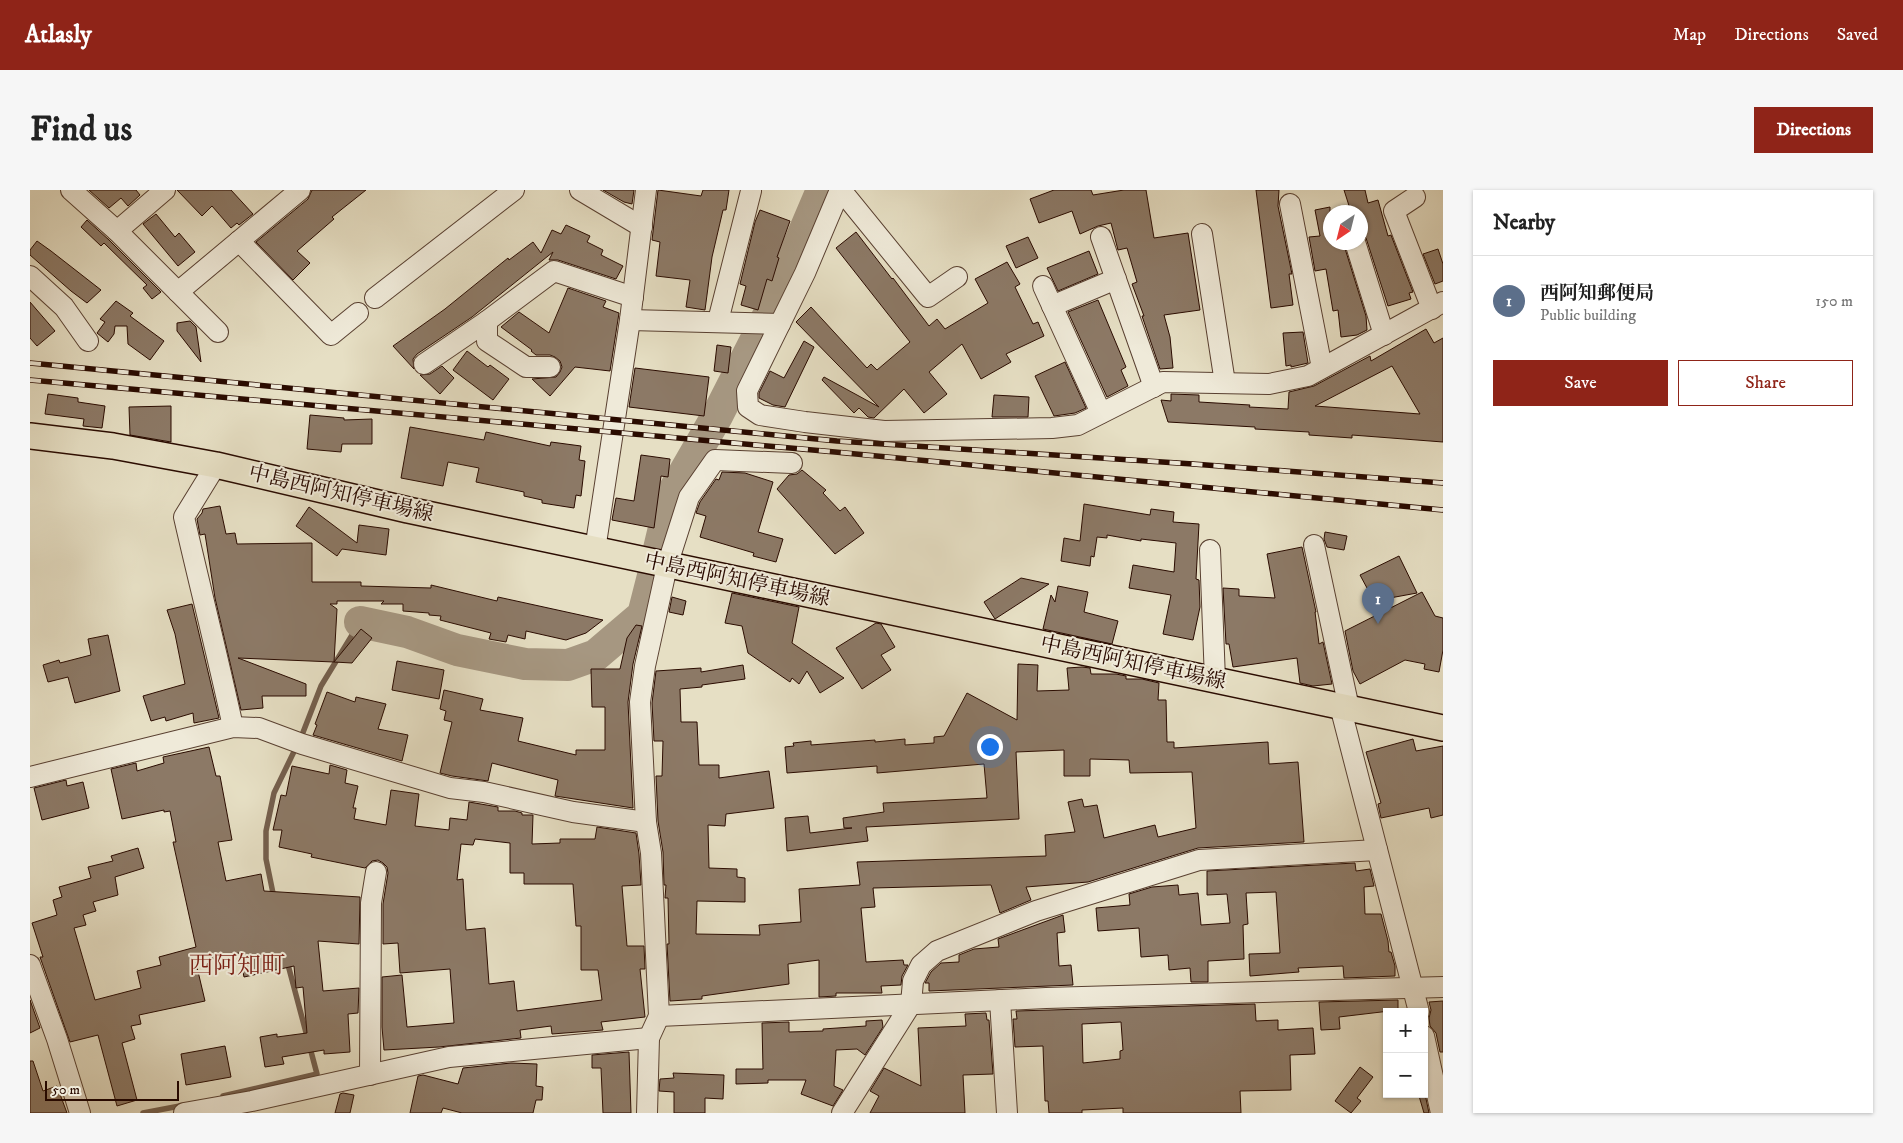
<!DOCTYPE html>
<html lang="en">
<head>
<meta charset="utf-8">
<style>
  body { margin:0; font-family:"IM FELL DW Pica","Noto Serif JP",serif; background:#f6f6f6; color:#222 }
  .controls { position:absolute; right:15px; bottom:15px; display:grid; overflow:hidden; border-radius:0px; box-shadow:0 1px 4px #0004 }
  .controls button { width:45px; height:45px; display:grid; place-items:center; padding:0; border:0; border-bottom:1px solid #e0e0e0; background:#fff; color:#222; font:25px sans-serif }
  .compass { position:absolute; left:1293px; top:15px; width:45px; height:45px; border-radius:50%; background:#fff; box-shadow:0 1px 4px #0004; rotate:215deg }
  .scale { position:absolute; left:15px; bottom:12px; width:134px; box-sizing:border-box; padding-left:5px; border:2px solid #2a0b00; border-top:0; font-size:14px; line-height:18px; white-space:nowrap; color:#2a0b00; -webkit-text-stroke:4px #efead9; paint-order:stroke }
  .you { position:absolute; left:959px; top:556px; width:18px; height:18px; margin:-12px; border:4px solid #fff; border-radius:50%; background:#1a73e8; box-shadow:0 0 0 8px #1a73e833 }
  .badge { display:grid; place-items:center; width:32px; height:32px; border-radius:50%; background:#8f2418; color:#fff; font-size:16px; font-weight:700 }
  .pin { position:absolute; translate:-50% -41px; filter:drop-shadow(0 1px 2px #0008) }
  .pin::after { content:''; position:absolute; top:26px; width:18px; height:15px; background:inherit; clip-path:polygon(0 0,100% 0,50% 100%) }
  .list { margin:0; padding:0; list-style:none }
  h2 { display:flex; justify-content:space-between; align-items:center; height:65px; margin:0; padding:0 20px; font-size:21px }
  h2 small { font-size:16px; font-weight:400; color:#767676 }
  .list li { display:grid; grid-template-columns:32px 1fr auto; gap:15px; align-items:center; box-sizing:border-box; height:90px; padding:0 20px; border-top:1px solid #e0e0e0 }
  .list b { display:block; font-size:19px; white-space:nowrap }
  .list p { margin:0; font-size:16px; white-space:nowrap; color:#767676 }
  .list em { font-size:16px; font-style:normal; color:#767676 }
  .actions { display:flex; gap:10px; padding:15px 20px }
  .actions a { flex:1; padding:11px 0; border:1px solid #8f2418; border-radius:0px; text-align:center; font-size:18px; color:#8f2418 }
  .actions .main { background:#8f2418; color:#fff }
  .map { position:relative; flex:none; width:1413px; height:923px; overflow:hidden; border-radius:0px }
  header { display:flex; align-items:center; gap:30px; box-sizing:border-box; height:70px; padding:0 25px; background:#8f2418; color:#fff }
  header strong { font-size:24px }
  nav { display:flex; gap:28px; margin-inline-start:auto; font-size:18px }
  .intro { display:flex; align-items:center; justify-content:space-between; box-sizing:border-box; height:120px; padding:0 30px }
  h1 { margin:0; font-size:35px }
  .button { padding:12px 22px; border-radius:0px; background:#8f2418; color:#fff; font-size:18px; font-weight:700 }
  main { display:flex; gap:30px; padding:0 30px }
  aside { flex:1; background:#fff; border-radius:0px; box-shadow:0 1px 4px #0004 }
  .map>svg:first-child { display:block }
</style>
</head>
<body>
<header>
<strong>Atlasly</strong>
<nav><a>Map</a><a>Directions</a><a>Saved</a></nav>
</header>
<div class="intro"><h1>Find us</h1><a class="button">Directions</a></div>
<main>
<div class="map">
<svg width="1413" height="923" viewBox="0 0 1413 923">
  <rect width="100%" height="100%" fill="#e6dfc4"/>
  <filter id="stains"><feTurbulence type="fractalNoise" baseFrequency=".004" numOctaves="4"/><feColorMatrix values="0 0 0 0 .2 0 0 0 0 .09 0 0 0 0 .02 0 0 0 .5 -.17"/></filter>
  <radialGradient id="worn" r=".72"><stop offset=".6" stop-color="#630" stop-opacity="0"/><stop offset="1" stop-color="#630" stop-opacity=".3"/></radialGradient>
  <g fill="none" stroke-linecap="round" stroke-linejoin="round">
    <g stroke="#745f4d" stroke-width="5.5">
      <polyline points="244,708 236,669 236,641 244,603 272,545 291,496 330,432"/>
      <polyline points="193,906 287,884 257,771"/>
      <polyline points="113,923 155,915"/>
    </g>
    <g stroke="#a69781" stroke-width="32">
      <polyline points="629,359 642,304 687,226 740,122 792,0"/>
      <polyline points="330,432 377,442 427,460 495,474 538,475 566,465 613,425 624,382"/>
    </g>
  </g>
  <g fill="#8c7966" stroke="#2a0b00" fill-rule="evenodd">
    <polygon points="59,0 106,0 110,5 98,16 91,8 79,18"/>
    <polygon points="147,0 201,0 223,24 209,35 207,33 201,38 182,16 172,26"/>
    <polygon points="282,0 336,0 302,27 304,29 267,61 280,73 263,90 226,52 278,9"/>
    <polygon points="573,0 604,0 602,14 594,12"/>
    <polygon points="628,0 671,6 673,0 699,0 696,20 693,20 682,67 675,120 656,117 660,90 626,86 630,52 622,50"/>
    <polygon points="1024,0 1061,0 1063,5 1094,0 1116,0 1124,48 1158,43 1170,120 1134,125 1140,147 1143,178 1130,179 1112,126 1114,126 1102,94 1107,92 1097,58 1088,60 1081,33 1068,36 1050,44 1042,21 1009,33 1000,9"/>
    <polygon points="1226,0 1249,0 1248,16 1262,84 1259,84 1263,115 1241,118"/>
    <polygon points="1314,0 1335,0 1338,13 1348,10 1358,46 1361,45 1383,102 1379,103 1381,109 1358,116 1336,48 1330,42 1330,22 1321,22"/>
    <polygon points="1300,17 1300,52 1313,52 1336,126 1337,140 1327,145 1311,147 1308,120 1303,121 1296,79 1285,81 1279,47 1290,46 1285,20"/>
    <polygon points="730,20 760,31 747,67 749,68 742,91 737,89 728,120 711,115 716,96 710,94 725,32"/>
    <polygon points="126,24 145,47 149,43 165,62 148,76 113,34"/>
    <polygon points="57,30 79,50 131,102 122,109 113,98 117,95 74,53 71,56 51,37"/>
    <polygon points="536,35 560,46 557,52 573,60 571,65 593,76 586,89 528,70 519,70 523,62 442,127 387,164 383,169 384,179 363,156 415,119 478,68 479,70 503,52 511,63 522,40 531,44"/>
    <polygon points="826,42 862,89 863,88 899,136 907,129 915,139 958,113 945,89 977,72 990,94 985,97 1003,134 1008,132 1014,146 976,164 981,172 951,189 932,154 899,182 917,204 894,223 874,199 844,228 838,227 829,218 824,223 792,190 794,187 849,217 766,132 781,117 837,178 841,174 847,180 880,152 806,58"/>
    <polygon points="998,47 1008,68 986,78 976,56"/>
    <polygon points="7,51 21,61 71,100 57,113 41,101 0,65 0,60"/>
    <polygon points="1408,59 1413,74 1413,91 1405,94 1393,64"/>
    <polygon points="1059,61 1068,84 1028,101 1017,78"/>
    <polygon points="538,98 576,111 573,117 589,123 580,181 545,177 520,206 502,189 526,187 530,182 532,177 530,171 525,167 520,165 506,165 501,161 502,160 471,137 489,122 519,143"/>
    <polygon points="1068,110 1096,177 1091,180 1098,196 1077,207 1038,122"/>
    <polygon points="86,111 103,123 100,126 134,151 120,170 98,154 97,136 85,136 84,144 78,152 67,143 75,132 70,129"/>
    <polygon points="0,112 25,141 7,156 0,148"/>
    <polygon points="160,131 166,137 171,172 147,141 147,133"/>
    <path d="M1396 139 1404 153 1413 148V252L1322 245V248L1279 245V242L1225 239V237L1138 232 1131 210 1141 211V204L1169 205V212L1220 215 1219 217 1258 219 1259 202 1284 196 1340 166 1341 171ZM1362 176 1390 224 1285 216Z"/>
    <polygon points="1273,142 1278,173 1261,177 1261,175 1256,176 1253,143"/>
    <polygon points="774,151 784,157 755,217 743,215 729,208 729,203 740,181 754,188"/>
    <polygon points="687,155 701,157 698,183 684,181"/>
    <polygon points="437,161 458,177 460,175 479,189 463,210 423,180"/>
    <polygon points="1035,172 1056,218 1045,223 1024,226 1005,186"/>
    <polygon points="412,176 424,188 410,204 390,185 400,184"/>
    <polygon points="605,178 679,187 674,226 599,217"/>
    <polygon points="18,204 48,208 48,212 75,216 72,238 53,236 54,229 15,224"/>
    <polygon points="964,205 999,207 998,227 962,227"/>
    <polygon points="141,216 141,252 100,245 99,217"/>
    <polygon points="280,225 314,228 314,230 342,229 342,254 312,254 311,262 277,259"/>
    <polygon points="380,237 454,250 456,242 520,256 521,252 551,256 549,270 555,271 551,306 546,305 544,318 512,313 512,310 494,306 494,302 446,292 449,278 418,272 413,296 371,288"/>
    <polygon points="611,265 640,269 638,287 631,286 624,338 582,330 586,308 604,311"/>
    <polygon points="772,280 796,300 793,303 810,321 815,317 834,343 805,364 747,299 759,285 767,284"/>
    <polygon points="692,282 715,283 743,292 728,342 753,349 746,372 723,366 724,363 670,347 676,326 666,323 670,312 686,289 689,290"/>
    <polygon points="1054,314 1120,325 1121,319 1144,322 1143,332 1169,334 1166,389 1169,390 1170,417 1163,450 1133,444 1141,405 1099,398 1103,375 1144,382 1146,353 1111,349 1111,351 1077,345 1077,348 1067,347 1064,367 1061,366 1060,376 1031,371 1034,348 1050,351"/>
    <polygon points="190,316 196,344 205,343 207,354 282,353 282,392 331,392 331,396 401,398 401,395 467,411 468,407 573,430 556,443 536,450 496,441 495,449 478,445 476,452 459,449 461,443 410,430 411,426 399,425 399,423 373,421 373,414 351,414 354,411 307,411 307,414 300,414 307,419 304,472 208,468 276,494 276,506 232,506 233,518 211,520 185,408 175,344 170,345 167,329 172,323 173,319"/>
    <polygon points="279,317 327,353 329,335 359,339 356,365 312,359 307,366 266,336"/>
    <polygon points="1295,342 1317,346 1314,360 1297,357 1294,349"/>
    <polygon points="1272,357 1286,422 1285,422 1289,454 1293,452 1302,494 1283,496 1270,493 1267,468 1203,477 1199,454 1196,454 1193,398 1209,399 1209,406 1245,408 1237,364"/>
    <polygon points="1369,366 1387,403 1349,410 1342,396 1337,398 1330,385"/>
    <polygon points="991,388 1019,394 965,429 954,412"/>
    <polygon points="1028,396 1058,402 1054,422 1088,431 1082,454 1013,439 1021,405 1025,412"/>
    <polygon points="1392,402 1405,426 1413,428 1413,460 1409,482 1394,479 1395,474 1375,470 1330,494 1323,481 1315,441"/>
    <polygon points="702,403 769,417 762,453 814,488 790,503 777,481 769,494 762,488 760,492 718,463 712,436 695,433"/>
    <polygon points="642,407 656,411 653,425 639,422"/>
    <polygon points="162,414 189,528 164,533 163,523 136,531 135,527 121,531 113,506 155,494 145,444 137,420"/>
    <polygon points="846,433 851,434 865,457 851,465 861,480 832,499 806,458"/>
    <polygon points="606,435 612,436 603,474 598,512 603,618 525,606 528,590 462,573 458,591 422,586 410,583 422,532 414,530 416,521 410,519 414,500 453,509 450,520 493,528 488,551 546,565 546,560 575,560 575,517 562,517 561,479 590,479 597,448"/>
    <polygon points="331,439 342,448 322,473 304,472"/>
    <polygon points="78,445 90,501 45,513 38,487 18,492 13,475 29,470 30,473 61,465 58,449"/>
    <polygon points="367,471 414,480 409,509 362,500"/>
    <polygon points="988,474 1008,475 1007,501 1039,500 1037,478 1052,477 1060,478 1061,484 1086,484 1096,486 1096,489 1112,489 1129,493 1128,510 1136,510 1137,552 1144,552 1144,558 1238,552 1239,574 1268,572 1274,652 1168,658 1058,692 996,697 1001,710 970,723 961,695 843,698 845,717 831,718 836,772 873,770 874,775 878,775 872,786 871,795 851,796 852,803 806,803 806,806 789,807 789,770 758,774 759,794 672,806 672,809 640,811 637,754 639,754 638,708 635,708 636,695 634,695 633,662 628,631 626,586 632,586 633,551 624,551 622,513 626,481 671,478 671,482 713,475 715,489 672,495 672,497 650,499 651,532 667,532 669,575 689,575 689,588 739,581 744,618 696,624 695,636 678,635 679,678 707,679 707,687 715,688 715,712 667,711 666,744 730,745 729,735 771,732 769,699 830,695 827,672 1016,666 1015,645 1045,642 1038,612 1052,609 1054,617 1067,615 1074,648 1125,635 1128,647 1166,638 1162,582 1100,583 1099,570 1060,569 1060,586 1034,586 1034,560 986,562 989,629 836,637 838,651 757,661 755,628 778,626 780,643 822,638 814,638 813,628 854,622 853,613 957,608 954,574 847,583 847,576 757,583 755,557 764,556 763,553 781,551 781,555 845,550 845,552 875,549 875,555 904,553 904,547 914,546 937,503 987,530"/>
    <polygon points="297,502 325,512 326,507 356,514 348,539 378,545 372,571 283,545 287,535 285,534"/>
    <polygon points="1383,549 1386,561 1413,556 1413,625 1401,628 1399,618 1351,628 1348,614 1351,613 1336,562"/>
    <polygon points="179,557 186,586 190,586 202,650 188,652 196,691 231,684 234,701 330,707 329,754 288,751 293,801 329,798 328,823 318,824 320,862 294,864 294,860 252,867 254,874 235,877 230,847 247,844 247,847 277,843 273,797 266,798 264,776 214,787 209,763 166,773 175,811 109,825 111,834 101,836 105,849 92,853 107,910 87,916 68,845 40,852 10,767 13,767 2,733 27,725 23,710 32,707 29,697 61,688 58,677 83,671 81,666 108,658 114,678 85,687 88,705 63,712 66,721 53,725 56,735 44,738 65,810 111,798 107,781 131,775 129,767 166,757 143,652 146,652 140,621 134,622 134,620 92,629 81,579 106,573 107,581 134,573 133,567"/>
    <path d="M300 575 317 580 315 593 328 596 323 618H326L324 629 356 635 361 600 389 604 385 636 419 640 420 628 437 630 439 612 468 617V621H485L492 623V625H503L502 654 530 653V649H565L567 637 606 643 609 664 611 695 592 696 597 756H614L615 779H610L615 827 571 832 573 840 522 844 521 836 490 840 491 848 409 857 354 860 352 837V787L372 785 377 837 424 833 420 779 370 783 368 753 353 754V714L358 683 357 677 353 673 348 670 342 671 335 678 281 667 282 664 249 657 252 640H243L251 605 256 606 262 576 299 584ZM445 649 480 653V683H494V694H543L546 736H551V780H568L572 810 487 821 484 791 459 794 455 738 436 740 433 689 427 690 431 654 443 655Z"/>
    <polygon points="36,590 37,596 53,592 59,618 12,630 4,598"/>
    <polygon points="1325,673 1326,681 1340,679 1344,696 1334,697 1335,724 1351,724 1358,751 1359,762 1361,762 1365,776 1365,786 1314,788 1313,776 1268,778 1269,782 1220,786 1219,764 1250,763 1246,702 1216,703 1218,734 1213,735 1214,769 1178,771 1178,792 1161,792 1160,778 1139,780 1138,765 1111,767 1109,738 1068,741 1066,718 1100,715 1099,704 1122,697 1148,695 1149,705 1168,703 1171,735 1200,733 1197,704 1177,705 1177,681"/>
    <polygon points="1033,725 1035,742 1027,743 1029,776 1041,775 1043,795 899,801 899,793 895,793 901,782 911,773 929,772 929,765 944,759 969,757 968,749"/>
    <polygon points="0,810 10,838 0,843"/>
    <polygon points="1368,810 1368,820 1309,827 1310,839 1291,840 1289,812"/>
    <polygon points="1413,811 1413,862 1410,862 1406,843 1400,836 1399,828 1401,820 1399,812"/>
    <path d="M1225 814 1226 831 1248 830V840L1283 838 1285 864 1260 865 1261 900 1210 901 1211 923H1093V918L1052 920V923H1019L1018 911H1015L1013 856 985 857 983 829H987L986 821ZM1091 832 1093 860 1090 861V869L1053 873 1052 834Z"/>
    <polygon points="956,823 957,830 959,830 963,884 933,885 935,923 840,923 849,906 840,901 854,878 891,896 888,838 936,836 935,824"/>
    <polygon points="852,830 853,837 835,865 827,859 806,860 804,896 813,900 803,916 771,904 776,890 738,890 738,893 706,894 706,879 733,879 732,833 759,832 759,842 793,841 793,839 836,836 836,831"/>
    <polygon points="195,856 201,887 156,895 151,864"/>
    <polygon points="599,862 601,923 573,923 571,878 562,878 562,865"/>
    <polygon points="0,871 3,871 13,901 27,896 37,923 0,923"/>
    <polygon points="481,873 507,874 506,896 513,897 512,910 506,910 503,923 432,923 413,918 411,923 380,923 388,886 393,885 428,894 433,878"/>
    <polygon points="1330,877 1343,887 1327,908 1331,911 1321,923 1305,911"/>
    <polygon points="643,883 694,885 693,909 675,908 675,923 644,923 644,902 629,901 630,889 644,888"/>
    <polygon points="313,903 324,905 320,923 305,923 310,904"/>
    <polygon points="1395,904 1399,923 1394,923 1389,906"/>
  </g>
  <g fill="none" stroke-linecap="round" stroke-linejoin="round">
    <g stroke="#594031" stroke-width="22">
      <g id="minor">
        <polyline points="41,0 87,41 188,142"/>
        <polyline points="550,0 612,37"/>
        <polyline points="810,0 775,83 717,201 718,217 730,225 775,232 854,241 1022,238 1048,235 1133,192 1239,194 1278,186 1413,112"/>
        <polyline points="811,0 898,107 927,87"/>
        <polyline points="1385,7 1364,21 1402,119"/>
        <polyline points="1260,14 1292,178"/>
        <polyline points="87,41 135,0"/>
        <polyline points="1172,44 1195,193"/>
        <polyline points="1071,47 1124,197"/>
        <polyline points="209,51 301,145 328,123"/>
        <polyline points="1325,52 1354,145"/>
        <polyline points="0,86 34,117 58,151"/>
        <polyline points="1013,96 1071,223"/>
        <polyline points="148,102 270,0"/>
        <polyline points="345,108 484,0"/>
        <polyline points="1022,116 1086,89"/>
        <polyline points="600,130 750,134"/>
        <polyline points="688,131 721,1"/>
        <polyline points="394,174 457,131"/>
        <polyline points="520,177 496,177 457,151 457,131 524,81 603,107"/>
        <path d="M186 275 154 327C170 397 188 467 203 537"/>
        <polyline points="1284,355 1319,518"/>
        <polyline points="565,360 600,130 616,0"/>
        <polyline points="1180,360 1185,490"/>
        <polyline points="1310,516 1389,822"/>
        <polyline points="0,587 203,537 229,538 272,554 420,598 454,602 543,622 616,632"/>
        <polyline points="0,775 27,849 50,923"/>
        <polyline points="970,810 977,923"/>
        <polyline points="629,826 1016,808 1413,797"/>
        <polyline points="1394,846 1411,923"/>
        <polyline points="340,885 341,713 346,682"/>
        <polyline points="154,923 222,911 419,867 619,848"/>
        <polyline points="617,923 619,848 629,826 621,663 616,632 610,512 615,476 637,376 659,307 685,270 762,273"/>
        <polyline points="812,923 881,814 883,791 891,775 907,761 1006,721 1169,670 1347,660"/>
      </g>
    </g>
    <g stroke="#2a0b00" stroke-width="28">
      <polyline id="major" points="0,246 83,256 186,275 378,320 1413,538"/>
    </g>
    <use href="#minor" stroke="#efead9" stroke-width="20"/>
    <use href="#major" stroke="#e6dfc4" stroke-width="25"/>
    <g stroke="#2a0b00" stroke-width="5.5">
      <g id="rail">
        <polyline points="0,173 807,251 1163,274 1413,293"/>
        <polyline points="0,190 805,262 1413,320"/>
      </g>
    </g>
    <use href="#rail" stroke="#efead9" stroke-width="4" stroke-dasharray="11" stroke-linecap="butt"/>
  </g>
  <g text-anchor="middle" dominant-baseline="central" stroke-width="4" stroke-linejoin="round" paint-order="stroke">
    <g font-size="21" fill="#2a0b00" stroke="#efead9">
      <text transform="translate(311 304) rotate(13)">中島西阿知停車場線</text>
      <text transform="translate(707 390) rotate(12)">中島西阿知停車場線</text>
      <text transform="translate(1103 473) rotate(12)">中島西阿知停車場線</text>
    </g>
    <g font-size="24" fill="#7a1f14" stroke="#efead9">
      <text x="207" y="776">西阿知町</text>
    </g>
  </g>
  <rect width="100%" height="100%" filter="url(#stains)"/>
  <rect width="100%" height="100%" fill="url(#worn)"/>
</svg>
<div class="controls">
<button>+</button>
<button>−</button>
</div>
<svg class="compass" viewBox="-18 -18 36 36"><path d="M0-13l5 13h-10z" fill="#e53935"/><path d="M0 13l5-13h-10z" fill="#767676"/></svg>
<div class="scale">50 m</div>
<div class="you"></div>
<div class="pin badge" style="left:1348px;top:434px;background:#5c6f8a">1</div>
</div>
<aside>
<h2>Nearby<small></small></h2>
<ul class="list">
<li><span class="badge" style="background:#5c6f8a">1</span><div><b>西阿知郵便局</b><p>Public building</p></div><em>150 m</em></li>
</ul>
<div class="actions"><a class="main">Save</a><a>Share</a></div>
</aside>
</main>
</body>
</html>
